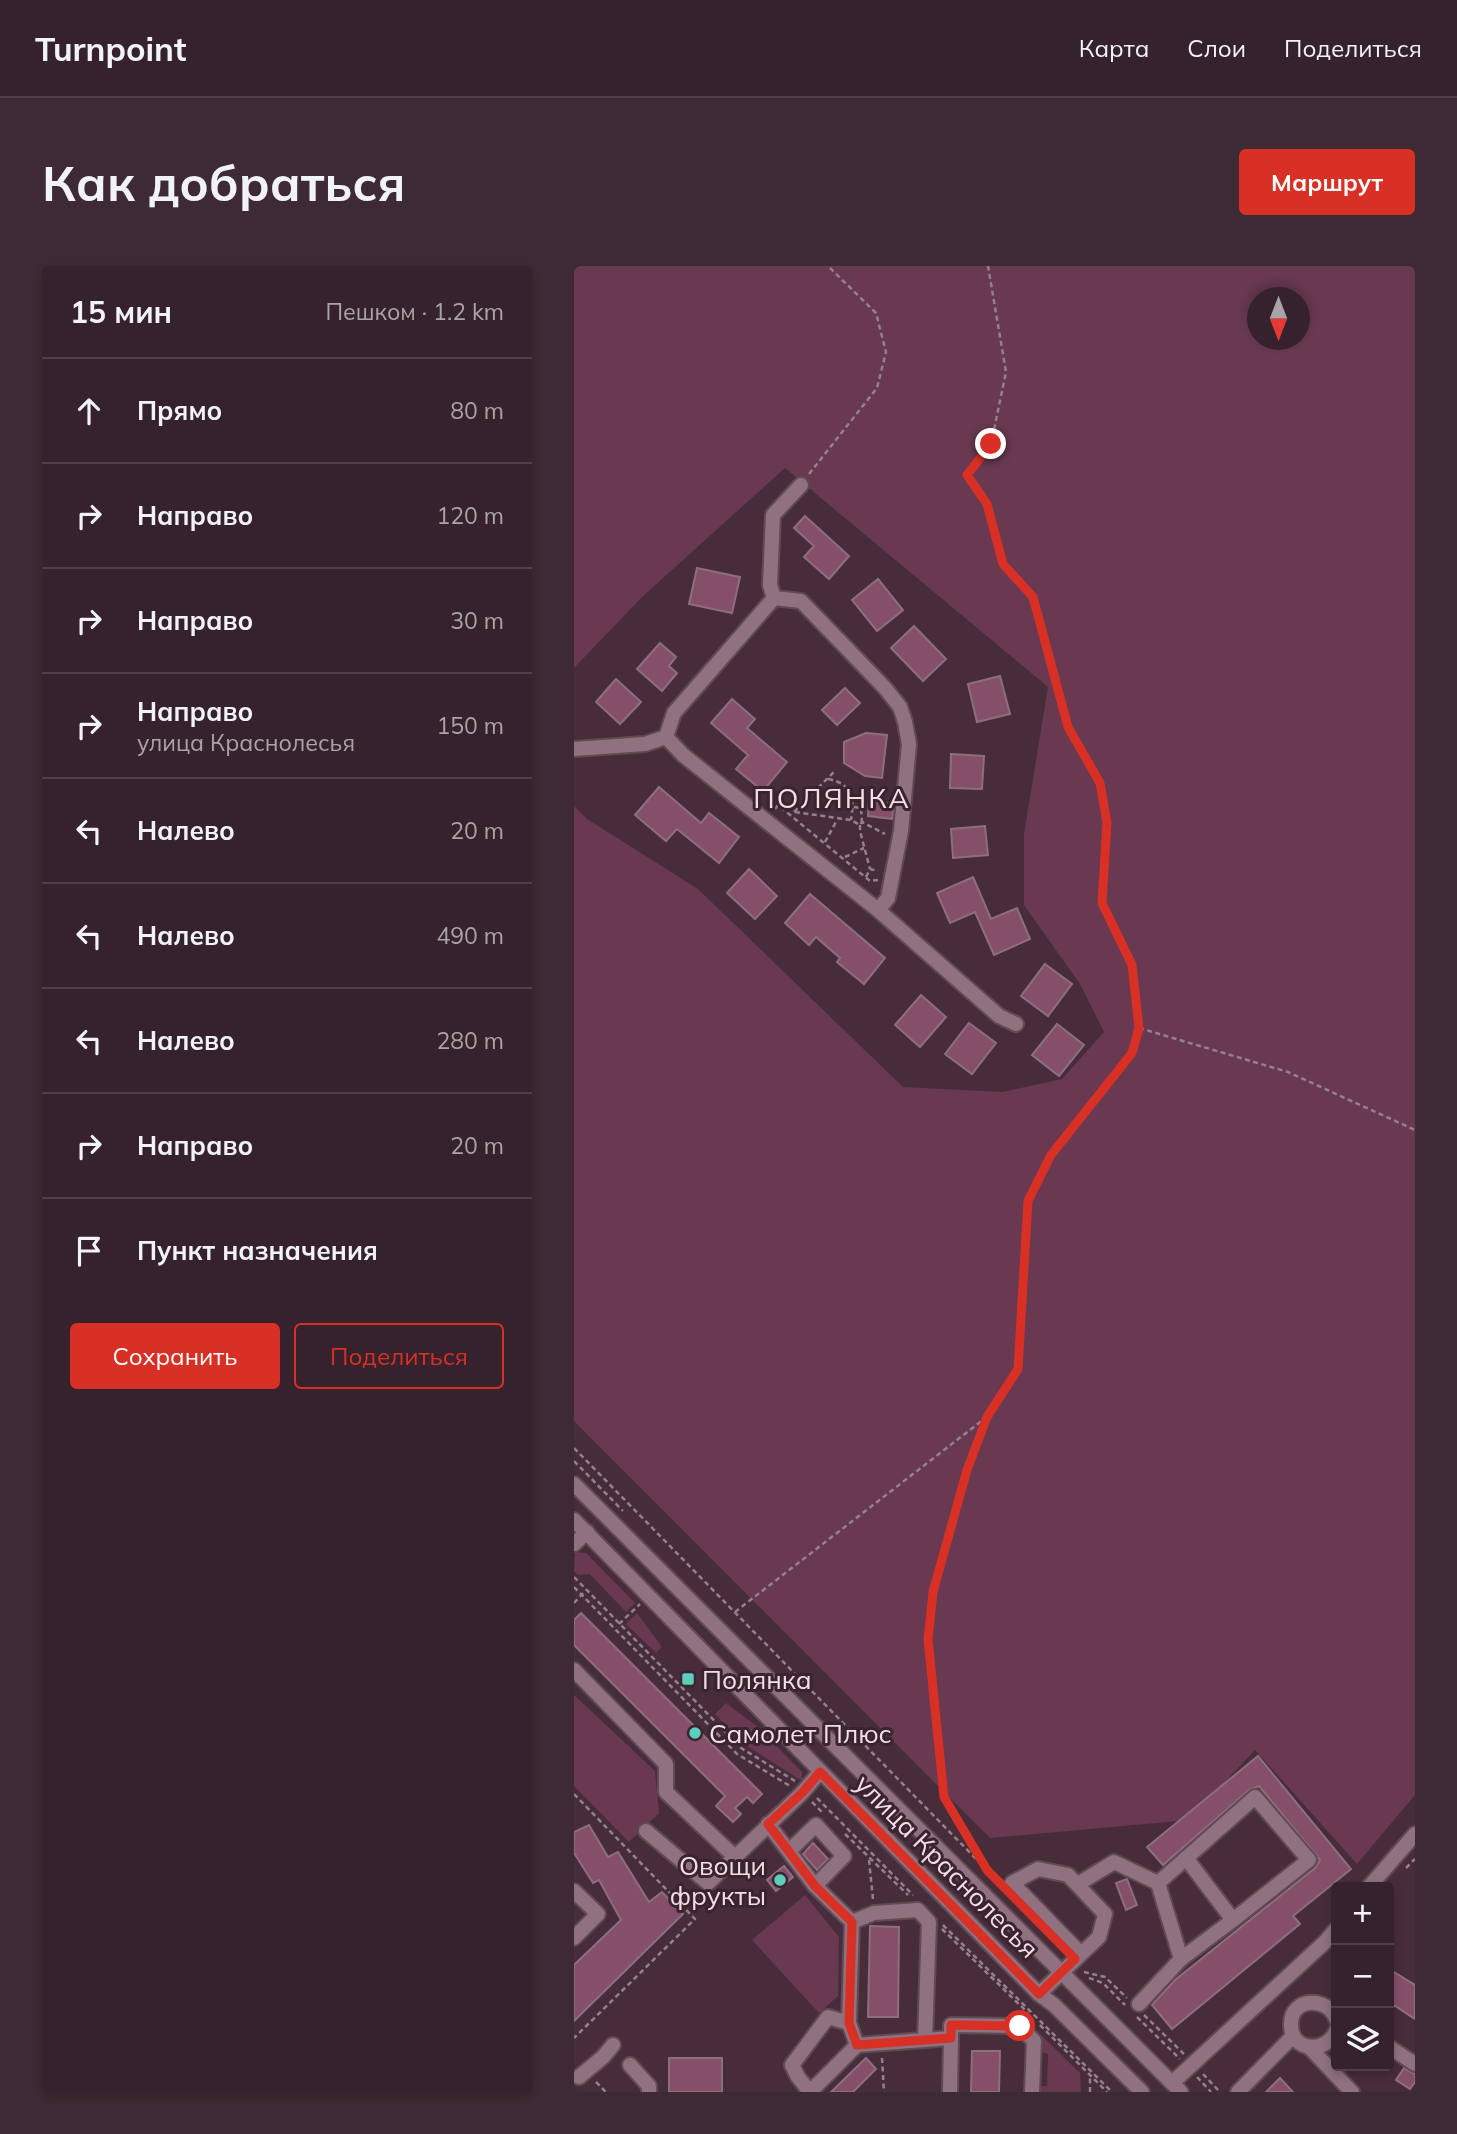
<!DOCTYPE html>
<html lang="ru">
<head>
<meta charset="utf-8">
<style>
  body { margin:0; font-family:Mulish,sans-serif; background:#3d2a34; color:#f1f3f6 }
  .controls { position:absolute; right:21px; bottom:21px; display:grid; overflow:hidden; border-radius:7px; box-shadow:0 4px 10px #0003 }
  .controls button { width:63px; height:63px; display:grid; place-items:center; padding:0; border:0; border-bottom:2px solid #4f3f48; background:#35222c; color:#f1f3f6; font:35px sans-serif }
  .compass { position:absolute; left:673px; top:21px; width:63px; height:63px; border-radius:50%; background:#35222c; box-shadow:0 4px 10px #0003; rotate:180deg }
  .stop { position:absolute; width:21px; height:21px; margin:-16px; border:5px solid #d93025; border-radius:50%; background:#fff }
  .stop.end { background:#d93025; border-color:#fff; box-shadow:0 2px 7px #0008 }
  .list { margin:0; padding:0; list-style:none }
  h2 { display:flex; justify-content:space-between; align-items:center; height:91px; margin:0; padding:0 28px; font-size:30px }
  h2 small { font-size:23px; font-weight:400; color:#aaa4a9 }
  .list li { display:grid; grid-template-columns:46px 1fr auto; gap:21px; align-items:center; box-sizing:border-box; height:105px; padding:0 28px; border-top:2px solid #4f3f48 }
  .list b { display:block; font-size:26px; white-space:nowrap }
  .list p { margin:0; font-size:23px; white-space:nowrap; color:#aaa4a9 }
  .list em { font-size:23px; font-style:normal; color:#aaa4a9 }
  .actions { display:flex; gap:14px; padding:21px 28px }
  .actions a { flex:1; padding:16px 0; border:2px solid #d93025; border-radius:7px; text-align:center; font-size:24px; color:#d93025 }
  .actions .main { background:#d93025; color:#fff }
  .icon { flex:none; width:38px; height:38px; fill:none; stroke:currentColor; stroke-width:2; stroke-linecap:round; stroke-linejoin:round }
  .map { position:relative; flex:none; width:841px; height:1826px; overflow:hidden; border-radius:7px }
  header { display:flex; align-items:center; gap:42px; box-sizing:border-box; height:98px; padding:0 35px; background:#35222c; border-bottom:2px solid #4f3f48 }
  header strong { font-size:33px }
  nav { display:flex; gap:38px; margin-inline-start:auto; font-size:24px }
  .intro { display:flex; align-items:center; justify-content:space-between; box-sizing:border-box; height:168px; padding:0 42px }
  h1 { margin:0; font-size:49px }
  .button { padding:18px 32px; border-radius:7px; background:#d93025; color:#fff; font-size:24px; font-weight:700 }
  main { display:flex; gap:42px; padding:0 42px }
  aside { flex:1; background:#35222c; border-radius:7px; box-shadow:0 4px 10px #0003 }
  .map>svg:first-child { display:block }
</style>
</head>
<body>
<header>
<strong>Turnpoint</strong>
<nav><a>Карта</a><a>Слои</a><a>Поделиться</a></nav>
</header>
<div class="intro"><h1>Как добраться</h1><a class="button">Маршрут</a></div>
<main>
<aside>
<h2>15 мин<small>Пешком · 1.2 km</small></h2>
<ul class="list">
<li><svg class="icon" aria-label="ahead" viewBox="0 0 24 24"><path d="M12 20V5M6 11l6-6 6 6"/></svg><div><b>Прямо</b></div><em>80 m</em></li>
<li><svg class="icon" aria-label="right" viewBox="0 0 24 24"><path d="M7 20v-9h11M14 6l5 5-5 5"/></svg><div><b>Направо</b></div><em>120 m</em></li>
<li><svg class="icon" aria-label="right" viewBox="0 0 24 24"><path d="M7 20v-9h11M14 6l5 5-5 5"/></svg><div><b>Направо</b></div><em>30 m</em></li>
<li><svg class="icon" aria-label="right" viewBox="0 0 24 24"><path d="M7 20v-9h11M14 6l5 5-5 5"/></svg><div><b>Направо</b><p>улица Краснолесья</p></div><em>150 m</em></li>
<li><svg class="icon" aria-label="left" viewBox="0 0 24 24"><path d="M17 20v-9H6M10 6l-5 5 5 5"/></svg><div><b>Налево</b></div><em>20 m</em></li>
<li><svg class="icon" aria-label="left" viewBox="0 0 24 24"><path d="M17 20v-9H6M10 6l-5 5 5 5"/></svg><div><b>Налево</b></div><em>490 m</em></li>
<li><svg class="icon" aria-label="left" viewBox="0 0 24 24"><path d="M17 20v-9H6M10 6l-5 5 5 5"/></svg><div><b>Налево</b></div><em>280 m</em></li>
<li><svg class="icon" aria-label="right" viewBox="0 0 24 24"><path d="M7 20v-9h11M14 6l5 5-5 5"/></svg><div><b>Направо</b></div><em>20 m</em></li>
<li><svg class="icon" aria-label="arrive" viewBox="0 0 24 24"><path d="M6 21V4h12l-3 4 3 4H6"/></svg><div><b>Пункт назначения</b></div></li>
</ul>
<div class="actions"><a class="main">Сохранить</a><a>Поделиться</a></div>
</aside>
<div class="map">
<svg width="841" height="1826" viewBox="0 0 841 1826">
  <rect width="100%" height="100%" fill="#472d3a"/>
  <g fill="#683950" fill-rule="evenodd">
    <path d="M0 0H841V1529L783 1598 681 1484 615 1554 416 1572 0 1155V540L13 553 124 623 329 821 428 826 488 813 530 766 506 718 450 639V568L474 421 211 202 68 331 0 402ZM684 32H726V74H684Z"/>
    <polygon points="1,1286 12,1287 61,1337 52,1346 16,1308 4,1309 0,1305"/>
    <polygon points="63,1347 88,1381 82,1387 52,1358"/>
    <polygon points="0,1429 81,1505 85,1547 55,1576 0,1520"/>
    <polygon points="152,1437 185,1462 228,1506 228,1515 170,1478 141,1448"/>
    <polygon points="231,1629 265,1671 264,1730 245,1747 178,1674"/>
    <polygon points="463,1765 506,1807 507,1826 462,1826 462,1820 473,1820 474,1788 463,1785"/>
  </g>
  <g fill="#854f6a" stroke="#8d6e7c" stroke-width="2">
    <polygon points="231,250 275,290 255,313 230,291 240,280 220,262"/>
    <polygon points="123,302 166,311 158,347 115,338"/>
    <polygon points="304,313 329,344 303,365 278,334"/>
    <polygon points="340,360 372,393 349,415 317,382"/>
    <polygon points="86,377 102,391 95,400 103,407 88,425 63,403"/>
    <polygon points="426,410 436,448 403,456 394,418"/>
    <polygon points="42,413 67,436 46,458 22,436"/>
    <polygon points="271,422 286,437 263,459 248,444"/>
    <polygon points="158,433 181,453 173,462 213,496 189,525 162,503 174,489 137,457"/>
    <polygon points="292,467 313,469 308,512 291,510 270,497 270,476"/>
    <polygon points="377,488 410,490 408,523 376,522"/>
    <polygon points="85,521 127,557 135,547 165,571 145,597 103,563 92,575 61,549"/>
    <polygon points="295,535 320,538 318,553 294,550"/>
    <polygon points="411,560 414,589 379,592 377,563"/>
    <polygon points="175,603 203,630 181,653 153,627"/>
    <polygon points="399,611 417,653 443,642 456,673 420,689 401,646 376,657 363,627"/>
    <polygon points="236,628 311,692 290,718 263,696 266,692 242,671 235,679 211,657"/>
    <polygon points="471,698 498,718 474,750 447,730"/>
    <polygon points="347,729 372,751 346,781 321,759"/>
    <polygon points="395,757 422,777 398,808 371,788"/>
    <polygon points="483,758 510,779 485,810 458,789"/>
    <polygon points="7,1347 188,1528 179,1537 173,1531 161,1542 167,1548 159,1556 142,1540 151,1530 0,1379 0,1354"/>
    <polygon points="684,1490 777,1603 719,1650 726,1658 598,1763 578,1739 601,1714 741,1602 746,1594 685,1520 675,1524 589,1599 573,1581"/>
    <polygon points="15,1559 34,1591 44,1586 75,1636 88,1626 109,1648 0,1755 0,1699 47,1654 25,1614 19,1617 0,1587 0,1566"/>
    <polygon points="239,1577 254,1593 243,1604 229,1588"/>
    <polygon points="210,1600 219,1611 202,1625 193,1614"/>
    <polygon points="553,1613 563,1639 552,1644 542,1617"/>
    <polygon points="296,1660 325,1661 324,1751 294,1751"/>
    <polygon points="815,1703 841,1719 841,1753 815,1736"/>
    <polygon points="398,1785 426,1785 425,1826 397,1826"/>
    <rect x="95" y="1792" width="53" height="34"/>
    <polygon points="292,1792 302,1803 279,1826 257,1826"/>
    <polygon points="830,1802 841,1808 841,1816 836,1823 822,1814"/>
    <polygon points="706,1812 719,1826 692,1826"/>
  </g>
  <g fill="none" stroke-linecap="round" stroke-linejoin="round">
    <g stroke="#604a54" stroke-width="18">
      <g id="minor">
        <polyline points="200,332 227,335 311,422 326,441 331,456 335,478 327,565 314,632 304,644"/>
        <polyline points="200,332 196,319 199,249 227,219"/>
        <polyline points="92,471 100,447 200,332"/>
        <polyline points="0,483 71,478 92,471 109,489 304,644 425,750 442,758"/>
        <polyline points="0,1218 607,1826"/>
        <polyline points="0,1254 465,1728 480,1739 568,1826"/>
        <polyline points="0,1278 13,1266"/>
        <polyline points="0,1404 92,1498 92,1526 161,1591"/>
        <polyline points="194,1558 241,1620 278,1656 275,1757 283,1779 236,1826 224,1811 218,1799 254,1751 275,1757"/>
        <polyline points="72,1565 134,1617 228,1527 246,1506"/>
        <polyline points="215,1585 242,1559 270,1590 241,1620"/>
        <polyline points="584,1617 681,1531 735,1594 659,1654"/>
        <polyline points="504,1618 540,1596 584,1617 607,1693 565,1738"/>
        <polyline points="795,1621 841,1568"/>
        <polyline points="0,1625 24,1648 0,1672"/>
        <polyline points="278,1656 300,1647 344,1644 355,1656 351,1774"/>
        <polyline points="607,1693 659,1654 612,1592"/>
        <polyline points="465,1728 525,1671 531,1648 494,1609 464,1603 438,1617 507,1688"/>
        <path d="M762 1753C754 1730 717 1731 717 1758 716 1786 753 1788 762 1765"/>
        <polyline points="283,1779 377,1772 377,1759 446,1760 460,1775 458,1826"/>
        <polyline points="815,1781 841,1798"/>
        <polyline points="736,1782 778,1826"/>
        <polyline points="56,1799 75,1820 75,1826"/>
        <polyline points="5,1811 29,1791 39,1779"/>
        <polyline points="598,1817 751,1676 762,1663"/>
        <polyline points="376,1826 377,1772"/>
        <polyline points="664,1826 719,1770"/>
      </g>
    </g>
    <g stroke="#96808b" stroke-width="2.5" stroke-dasharray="5 3.5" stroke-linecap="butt">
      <polyline points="235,208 303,122 312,86 302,47 254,0"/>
      <path d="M254 513C280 518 280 533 277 554"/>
      <polyline points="280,541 287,542 288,556"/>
      <polyline points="201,543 204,539 296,615 304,614"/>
      <polyline points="220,546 260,506"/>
      <polyline points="221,546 277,554 286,559 288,556 311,568"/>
      <polyline points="286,559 286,565 296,603"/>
      <polyline points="251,576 263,554"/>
      <polyline points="271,591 290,582"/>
      <polyline points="292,611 296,603 304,605"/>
      <polyline points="565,762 714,806 841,864"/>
      <polyline points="0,1182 409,1600"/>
      <polyline points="0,1195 49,1245"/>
      <polyline points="0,1311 167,1482 221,1515"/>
      <polyline points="0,1321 163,1488 216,1520"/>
      <polyline points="0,1337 12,1324"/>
      <polyline points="161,1346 410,1153"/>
      <polyline points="45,1358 66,1338"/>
      <polyline points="0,1528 121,1653 0,1772"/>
      <polyline points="243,1532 339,1629"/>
      <polyline points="238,1536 248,1546"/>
      <polyline points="271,1568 334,1629"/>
      <polyline points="295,1594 299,1633"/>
      <polyline points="832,1602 841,1593"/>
      <polyline points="413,1604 370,1531 354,1373 359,1326 393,1204 413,1151 444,1103 454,935 477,889 558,787 565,762 558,699 528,637 533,557 526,517 494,461 459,331 429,298 413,238 393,209 417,178 432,106 414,0"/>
      <polyline points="413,1604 423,1615"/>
      <polyline points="369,1659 538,1826"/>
      <polyline points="368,1663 454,1747"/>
      <polyline points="510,1706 531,1711 553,1732"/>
      <polyline points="515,1712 529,1717 551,1739"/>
      <polyline points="570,1749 610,1788"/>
      <polyline points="563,1751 606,1793"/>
      <polyline points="466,1759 533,1826"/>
      <polyline points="308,1792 310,1826"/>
      <polyline points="629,1808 646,1826"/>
      <polyline points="623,1811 637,1826"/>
      <polyline points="22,1816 32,1826"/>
      <polyline points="516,1826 516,1808"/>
    </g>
    <use href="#minor" stroke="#8f717f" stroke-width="14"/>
  </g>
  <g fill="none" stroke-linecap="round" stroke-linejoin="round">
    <polyline stroke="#d93025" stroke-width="9" points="417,178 393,209 413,238 429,298 459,331 494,461 526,517 533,557 528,637 558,699 565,762 558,787 477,889 454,935 444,1103 413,1151 393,1204 359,1326 354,1373 370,1531 413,1604 501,1693 465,1728 246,1506 228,1527 194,1558 241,1620 278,1656 275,1757 283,1779 377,1772 377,1759 446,1760"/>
  </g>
  <g fill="#5ccebb" stroke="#3c2330" stroke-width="2.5">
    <rect x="107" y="1406" width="14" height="14" rx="3.5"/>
    <circle cx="121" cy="1467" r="7"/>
    <circle cx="206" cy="1614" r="7"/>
  </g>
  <g text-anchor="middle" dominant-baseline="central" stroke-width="6" stroke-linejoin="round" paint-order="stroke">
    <g font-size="26" fill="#f1dfe7" stroke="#3c2330" text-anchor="start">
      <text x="128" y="1413">Полянка</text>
      <text x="135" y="1467">Самолет Плюс</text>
      <text x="192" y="1599" text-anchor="end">Овощи<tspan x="192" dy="30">фрукты</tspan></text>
    </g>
    <g font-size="26" fill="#f1dfe7" stroke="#3c2330">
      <text transform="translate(373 1600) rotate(45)">улица Краснолесья</text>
    </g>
    <g font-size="28" letter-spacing="2" fill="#f1dfe7" stroke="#3c2330">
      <text x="258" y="531">ПОЛЯНКА</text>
    </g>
  </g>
</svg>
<div class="controls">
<button>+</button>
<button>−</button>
<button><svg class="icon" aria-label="layers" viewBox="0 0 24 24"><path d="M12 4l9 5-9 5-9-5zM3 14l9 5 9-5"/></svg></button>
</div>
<svg class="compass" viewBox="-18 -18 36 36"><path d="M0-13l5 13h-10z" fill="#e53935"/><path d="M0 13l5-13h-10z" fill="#aaa4a9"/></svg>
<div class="stop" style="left:446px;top:1760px"></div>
<div class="stop end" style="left:417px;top:178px"></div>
</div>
</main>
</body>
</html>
